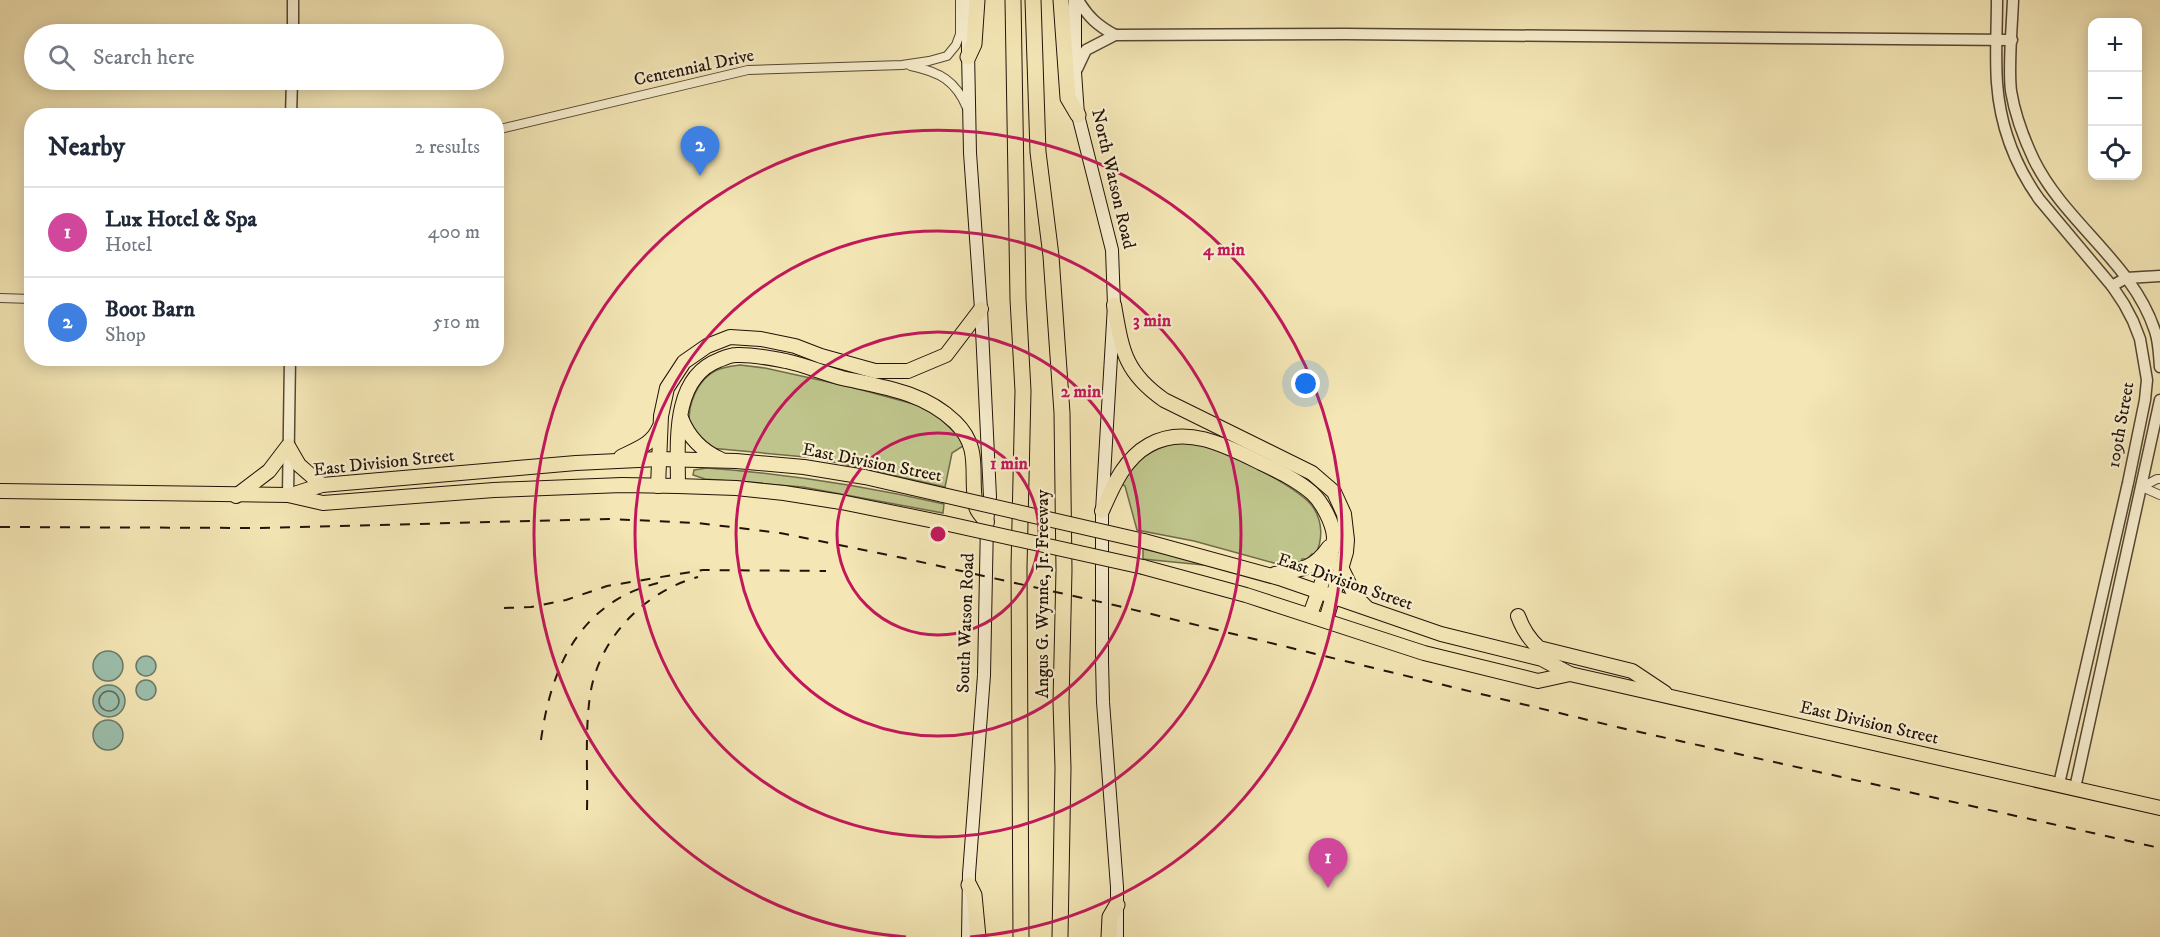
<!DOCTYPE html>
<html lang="en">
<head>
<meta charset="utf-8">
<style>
  body { margin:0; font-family:"IM FELL DW Pica",serif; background:#f2f2f3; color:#1f2937 }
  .controls { position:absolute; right:18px; top:18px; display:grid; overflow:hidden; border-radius:12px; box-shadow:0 3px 15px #0003 }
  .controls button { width:54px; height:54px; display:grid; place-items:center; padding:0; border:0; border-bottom:2px solid #e0e1e3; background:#fff; color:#1f2937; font:30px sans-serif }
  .you { position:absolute; left:1306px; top:384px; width:21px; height:21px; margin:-15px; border:4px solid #fff; border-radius:50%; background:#1a73e8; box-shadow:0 0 0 9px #1a73e833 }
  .badge { display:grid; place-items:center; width:39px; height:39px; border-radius:50%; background:#8f2418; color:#fff; font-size:20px; font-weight:700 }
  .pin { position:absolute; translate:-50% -50px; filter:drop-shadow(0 2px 3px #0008) }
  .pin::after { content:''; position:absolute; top:32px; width:21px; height:18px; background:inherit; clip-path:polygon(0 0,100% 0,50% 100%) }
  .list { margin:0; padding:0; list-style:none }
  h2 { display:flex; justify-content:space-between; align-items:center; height:78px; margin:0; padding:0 24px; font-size:26px }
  h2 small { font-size:20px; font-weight:400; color:#747a83 }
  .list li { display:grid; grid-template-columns:39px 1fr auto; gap:18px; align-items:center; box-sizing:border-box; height:90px; padding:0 24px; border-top:2px solid #e0e1e3 }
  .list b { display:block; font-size:22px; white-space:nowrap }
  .list p { margin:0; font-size:20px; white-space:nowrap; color:#747a83 }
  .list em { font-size:20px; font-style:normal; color:#747a83 }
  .icon { flex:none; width:33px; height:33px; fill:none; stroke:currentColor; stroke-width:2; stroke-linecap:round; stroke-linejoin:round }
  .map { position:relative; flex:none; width:2160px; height:937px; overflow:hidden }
  .search { position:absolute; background:#fff; box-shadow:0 3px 15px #0003; left:24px; top:24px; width:480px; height:66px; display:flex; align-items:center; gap:15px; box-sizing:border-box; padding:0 21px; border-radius:33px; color:#747a83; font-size:22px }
  .panel { position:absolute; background:#fff; box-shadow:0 3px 15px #0003; left:24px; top:108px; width:480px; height:258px; border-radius:24px }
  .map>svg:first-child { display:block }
</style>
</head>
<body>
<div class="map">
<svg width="2160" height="937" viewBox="0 0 2160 937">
  <rect width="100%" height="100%" fill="#f4e6b5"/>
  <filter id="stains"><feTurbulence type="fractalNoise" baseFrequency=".00333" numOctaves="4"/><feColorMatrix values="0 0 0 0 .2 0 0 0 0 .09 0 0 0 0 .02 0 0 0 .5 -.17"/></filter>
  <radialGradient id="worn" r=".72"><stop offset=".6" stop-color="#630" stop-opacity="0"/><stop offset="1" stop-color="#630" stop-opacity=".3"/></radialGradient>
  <g fill="#bec48b" stroke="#706b4a" stroke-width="1.5">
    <path d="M740 365 765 368 851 387 921 406 940 418 959 437 963 446 952 453 945 487 816 458 710 448V445L704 442V440C700 436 696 435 693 431 683 415 695 386 709 375 717 368 730 366 740 365Z"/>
    <path d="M1178 442C1186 442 1197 441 1205 444 1228 452 1300 488 1313 507 1323 522 1323 540 1315 556L1312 554 1307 559H1302L1301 562 1294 564V566L1286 564 1285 566 1194 541 1137 530 1125 486 1120 483C1135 459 1152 449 1178 442Z"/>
    <path d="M707 468C788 474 865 486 944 504L943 513 803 487 705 479 693 475 694 470Z"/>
    <polygon points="1143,549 1203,562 1203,565 1143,559"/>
  </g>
  <g fill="#9cc0ad" stroke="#6b7a6b" stroke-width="1.5">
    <circle cx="108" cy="666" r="15"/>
    <circle cx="146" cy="666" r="10"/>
    <circle cx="146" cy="690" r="10"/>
    <circle cx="109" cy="701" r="16"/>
    <circle cx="108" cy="735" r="15"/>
  </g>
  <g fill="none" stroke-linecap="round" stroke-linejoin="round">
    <circle stroke="#5e695a" stroke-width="1.5" cx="109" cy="701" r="10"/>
    <g stroke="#564733" stroke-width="10">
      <g id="minor">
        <path d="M911 66C940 72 956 81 967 108"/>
        <polyline points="496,130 748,70 902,65 929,61 947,56 956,45 960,34 960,0"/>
        <polyline points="0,298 32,299"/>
        <polyline points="2142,487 2157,479 2160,479"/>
        <polyline points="2142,487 2160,495"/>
      </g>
    </g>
    <g stroke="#564733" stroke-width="13">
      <g id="tertiary">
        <path d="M1078 0C1088 17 1098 26 1115 35"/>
        <path d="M1997 0C1997 28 1995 55 1997 83 2000 125 2015 165 2039 199L2112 286 2124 304 2133 321 2140 339 2147 380 2145 400 2128 483 2059 784"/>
        <path d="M2013 0C2012 27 2008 66 2011 91 2015 115 2024 139 2034 160 2065 223 2133 263 2155 331 2159 343 2159 355 2160 367"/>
        <polyline points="293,34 293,0"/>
        <polyline points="1077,69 1086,50 1115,35 1345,34 2012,40"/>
        <polyline points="291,116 292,80"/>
        <polyline points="2112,286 2126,278 2160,276"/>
        <polyline points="288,495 290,358"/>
        <polyline points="2075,788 2160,400"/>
      </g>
    </g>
    <g stroke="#211208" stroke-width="14">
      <g id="secondary">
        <polyline points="967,0 970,153 981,309 990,497 987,522 984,675 969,874 968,937"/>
        <polyline points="1075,0 1075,72 1078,115 1112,250 1114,305 1102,511 1102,661 1103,702 1117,887 1117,937"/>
      </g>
    </g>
    <g stroke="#211208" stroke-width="16">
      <g id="primary">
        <path d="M1114 305C1122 350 1124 372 1164 400L1312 473 1334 492 1344 514 1347 540 1346 552 1326 620"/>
        <path d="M681 418C688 436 702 451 720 459"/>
        <path d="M621 457C636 449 652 445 659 428"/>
        <polyline points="658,486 661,416 667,388 684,362 707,346 730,337 761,339 795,346 821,356 875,371 908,371 946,355 981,309"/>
        <path d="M678 486C678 444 671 378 719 360 724 358 730 355 736 355 752 354 770 358 786 361 805 365 823 373 842 378 883 387 924 392 955 422 983 449 969 475 976 507 978 513 983 518 987 522"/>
        <polyline points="0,491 288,495 323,503 494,490 622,485 678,486 736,488 784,493 841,502 944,523"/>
        <polyline points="291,495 322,485 576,463 659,459 736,461 804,467 865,477 943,495"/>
        <polyline points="236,496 269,471 288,446 299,465 322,485"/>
        <path d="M1102 511C1113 486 1124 459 1149 445 1186 424 1227 446 1261 463 1278 471 1297 480 1312 493 1322 502 1333 523 1334 537 1334 555 1316 597 1310 615"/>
        <polyline points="1144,541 1279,578 1441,634 1542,659 1570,674 2160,808"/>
        <polyline points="1143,567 1246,595 1424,653 1538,681 1570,674"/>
        <polyline points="1341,567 1355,596 1366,607"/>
        <path d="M1275 574C1301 570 1314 569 1329 547"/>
        <path d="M1518 616C1523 630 1529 639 1539 648L1632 671 1665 693"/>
      </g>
    </g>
    <g stroke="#211208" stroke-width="17">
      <g id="motorway">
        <polyline points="1013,0 1018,299 1023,391 1019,567 1021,937"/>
        <polyline points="1033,0 1038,152 1051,256 1062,413 1064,570 1061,702 1063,768 1060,937"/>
        <polyline points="1061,0 1068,98 1078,115"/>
        <polyline points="968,57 974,44 977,0"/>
        <polyline points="969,885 974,895 978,937"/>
        <polyline points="1109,937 1110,917 1117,905"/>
      </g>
    </g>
    <use href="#minor" stroke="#f8efcf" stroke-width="8"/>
    <use href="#tertiary" stroke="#f8efcf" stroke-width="10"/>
    <use href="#secondary" stroke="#f8efcf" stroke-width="12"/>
    <use href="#primary" stroke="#f4e6b5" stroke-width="14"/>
    <use href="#motorway" stroke="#f4e6b5" stroke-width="15"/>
    <g stroke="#211208" stroke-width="2" stroke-dasharray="10 10" stroke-linecap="butt">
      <polyline points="0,527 260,528 610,519 698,523 780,533 903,558 1114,605 1617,727 2160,848"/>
      <polyline points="504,608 531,607 566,600 607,586 703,570 826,571"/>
      <path d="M541 740C551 667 580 602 658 583"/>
      <path d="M587 810C588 771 584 722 592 685 604 633 647 591 698 577"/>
    </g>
    <g stroke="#211208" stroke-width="16" stroke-linecap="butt">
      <g id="primary-bridge">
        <polyline points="943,495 1144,541"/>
        <polyline points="944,523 1143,567"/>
      </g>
    </g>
    <use href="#primary-bridge" stroke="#f4e6b5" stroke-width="14"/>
  </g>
  <g fill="none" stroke="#c2185b" stroke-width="3">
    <circle cx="938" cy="534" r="101"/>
    <circle cx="938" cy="534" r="202"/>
    <circle cx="938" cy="534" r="303"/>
    <path d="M906 937A404 404 0 1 1 970 937"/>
  </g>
  <g text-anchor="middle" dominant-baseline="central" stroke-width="4.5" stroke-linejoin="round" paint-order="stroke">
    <g font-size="18" fill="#211208" stroke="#f8efcf">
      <text transform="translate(694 68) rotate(-12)">Centennial Drive</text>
      <text transform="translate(1113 179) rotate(77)">North Watson Road</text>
      <text transform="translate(2121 425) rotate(-80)">109th Street</text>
      <text transform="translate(384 463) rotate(-6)">East Division Street</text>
      <text transform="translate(872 463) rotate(11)">East Division Street</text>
      <text transform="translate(1345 582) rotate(19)">East Division Street</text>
      <text transform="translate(1043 594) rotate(-90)">Angus G. Wynne, Jr. Freeway</text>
      <text transform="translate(966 623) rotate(-88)">South Watson Road</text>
      <text transform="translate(1869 723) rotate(13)">East Division Street</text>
    </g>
  </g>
  <circle cx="938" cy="534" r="9" fill="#c2185b" stroke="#f8efcf" stroke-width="3"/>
  <g font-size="18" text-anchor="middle" font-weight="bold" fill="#c2185b" stroke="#f8efcf" stroke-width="4.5" stroke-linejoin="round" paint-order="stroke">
    <text x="1224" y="255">4 min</text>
    <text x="1152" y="326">3 min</text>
    <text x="1081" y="397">2 min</text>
    <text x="1009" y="469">1 min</text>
  </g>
  <rect width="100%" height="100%" filter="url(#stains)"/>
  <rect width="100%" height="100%" fill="url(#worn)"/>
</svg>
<div class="controls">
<button>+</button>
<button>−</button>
<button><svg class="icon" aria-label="locate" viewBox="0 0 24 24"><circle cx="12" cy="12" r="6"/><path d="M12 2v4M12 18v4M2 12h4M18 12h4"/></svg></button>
</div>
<div class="you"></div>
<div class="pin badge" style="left:1328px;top:888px;background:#d1479c">1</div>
<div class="pin badge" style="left:700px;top:176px;background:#3f7fe0">2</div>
<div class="search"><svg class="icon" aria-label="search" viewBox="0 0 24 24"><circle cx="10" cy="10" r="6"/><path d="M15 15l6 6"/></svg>Search here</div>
<section class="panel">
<h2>Nearby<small>2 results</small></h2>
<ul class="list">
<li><span class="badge" style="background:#d1479c">1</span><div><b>Lux Hotel &amp; Spa</b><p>Hotel</p></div><em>400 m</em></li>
<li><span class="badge" style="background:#3f7fe0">2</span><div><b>Boot Barn</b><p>Shop</p></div><em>510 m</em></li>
</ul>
</section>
</div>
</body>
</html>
